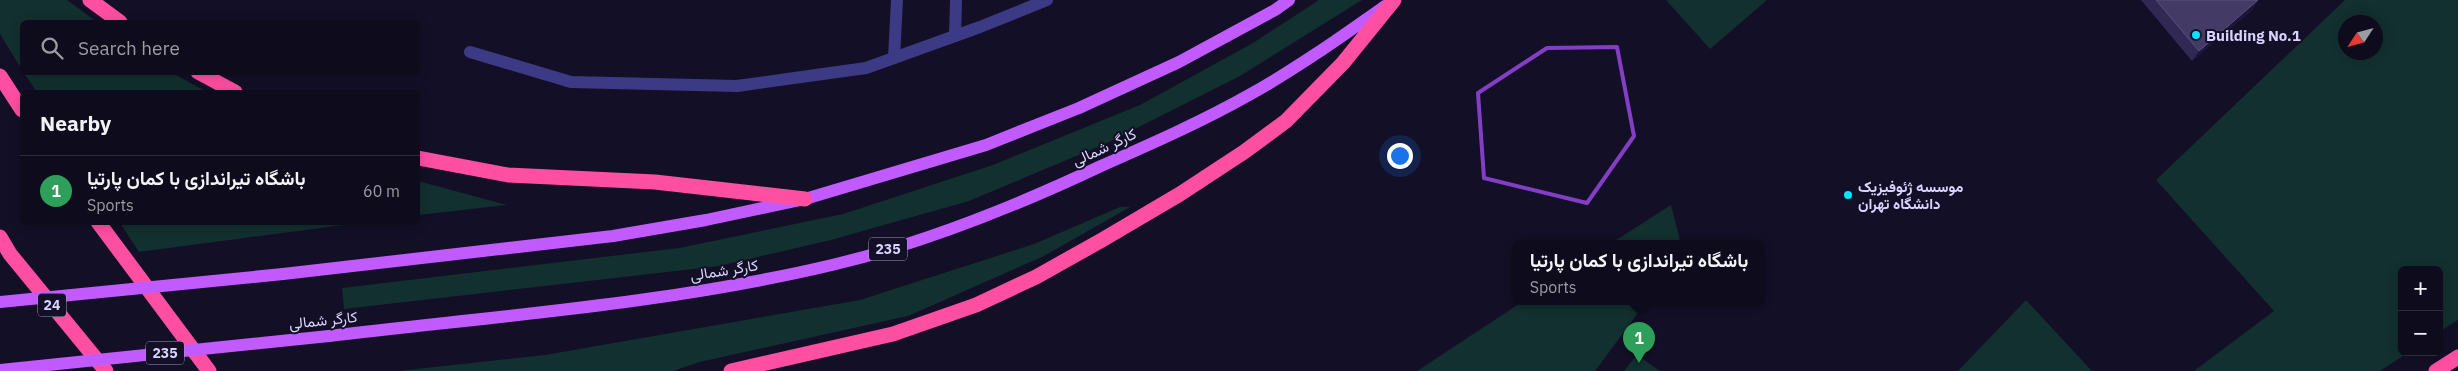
<!DOCTYPE html>
<html lang="en">
<head>
<meta charset="utf-8">
<style>
  body { margin:0; font-family:"IBM Plex Sans",Vazirmatn,sans-serif; background:#171425; color:#f1f3f6 }
  .controls { position:absolute; right:15px; bottom:15px; display:grid; overflow:hidden; border-radius:8px; box-shadow:0 2px 12px #0003 }
  .controls button { width:45px; height:45px; display:grid; place-items:center; padding:0; border:0; border-bottom:1px solid #2e2b3b; background:#0e0b1c; color:#f1f3f6; font:25px sans-serif }
  .compass { position:absolute; left:2338px; top:15px; width:45px; height:45px; border-radius:50%; background:#0e0b1c; box-shadow:0 2px 12px #0003; rotate:234deg }
  .you { position:absolute; left:1399px; top:155px; width:18px; height:18px; margin:-12px; border:4px solid #fff; border-radius:50%; background:#1a73e8; box-shadow:0 0 0 8px #1a73e833 }
  .badge { display:grid; place-items:center; width:32px; height:32px; border-radius:50%; background:#ea580c; color:#fff; font-size:16px; font-weight:700 }
  .pin { position:absolute; translate:-50% -41px; filter:drop-shadow(0 1px 2px #0008) }
  .pin::after { content:''; position:absolute; top:26px; width:18px; height:15px; background:inherit; clip-path:polygon(0 0,100% 0,50% 100%) }
  .popup { position:absolute; left:1513px; top:240px; width:252px; height:65px; box-sizing:border-box; display:grid; place-content:center; border-radius:8px; background:#0e0b1c; filter:drop-shadow(0 1px 4px #0005); font-size:16px; white-space:nowrap; color:#9b9ba3 }
  .popup b { font-size:19px; color:#f1f3f6 }
  .popup::after { content:''; position:absolute; left:50%; top:100%; margin-left:-10px; border:10px solid transparent; border-top-color:#0e0b1c }
  .list { margin:0; padding:0; list-style:none }
  h2 { display:flex; justify-content:space-between; align-items:center; height:65px; margin:0; padding:0 20px; font-size:21px }
  h2 small { font-size:16px; font-weight:400; color:#9b9ba3 }
  .list li { display:grid; grid-template-columns:32px 1fr auto; gap:15px; align-items:center; box-sizing:border-box; height:70px; padding:0 20px; border-top:1px solid #2e2b3b }
  .list b { display:block; font-size:19px; white-space:nowrap }
  .list p { margin:0; font-size:16px; white-space:nowrap; color:#9b9ba3 }
  .list em { font-size:16px; font-style:normal; color:#9b9ba3 }
  .icon { flex:none; width:28px; height:28px; fill:none; stroke:currentColor; stroke-width:2; stroke-linecap:round; stroke-linejoin:round }
  .map { position:relative; flex:none; width:2458px; height:371px; overflow:hidden }
  .search { position:absolute; background:#0e0b1c; box-shadow:0 2px 12px #0003; left:20px; top:20px; width:400px; height:55px; display:flex; align-items:center; gap:12px; box-sizing:border-box; padding:0 18px; border-radius:8px; color:#9b9ba3; font-size:19px }
  .panel { position:absolute; background:#0e0b1c; box-shadow:0 2px 12px #0003; left:20px; top:90px; width:400px; height:135px; border-radius:8px }
  .map>svg:first-child { display:block }
</style>
</head>
<body>
<div class="map">
<svg width="2458" height="371" viewBox="0 0 2458 371">
  <rect width="100%" height="100%" fill="#130f26"/>
  <g fill="#12302f" fill-rule="evenodd">
    <polygon points="0,0 67,0 97,22 22,22 22,70 0,34"/>
    <polygon points="1319,0 1362,0 1240,76 1107,143 969,201 831,240 719,266 344,309 342,288 679,248 843,214 993,165 1140,105 1253,43"/>
    <polygon points="1666,0 1767,0 1710,49"/>
    <path d="M2345 0H2458V320L2439 332V270H2402V352H2409L2380 371H2194L2274 311 2156 180ZM2346 22H2376V52H2346Z"/>
    <polygon points="24,73 172,73 207,92 37,92"/>
    <polygon points="418,181 507,205 418,215"/>
    <polygon points="1671,205 1681,244 1610,244"/>
    <polygon points="1120,207 1130,207 1044,256 908,316 700,362 673,371 398,371 545,355 860,300 1034,244"/>
    <polygon points="120,223 359,223 139,252"/>
    <polygon points="2026,300 2092,371 1958,371"/>
    <polygon points="1522,302 1646,302 1595,371 1417,371"/>
    <polygon points="1637,355 1660,371 1624,371"/>
  </g>
  <g fill="none" stroke-linecap="round" stroke-linejoin="round">
    <g stroke="#3d3a85" stroke-width="12">
      <polyline points="955,36 956,0"/>
      <polyline points="470,52 571,82 737,86 866,68 980,27 1047,0"/>
      <polyline points="894,58 897,0"/>
    </g>
    <g stroke="#c25bff" stroke-width="12">
      <polyline points="283,274 613,236 706,220 805,199 986,145 1079,108 1179,62 1275,10 1289,0"/>
      <path d="M329 336C497 316 667 304 832 265 925 243 1014 207 1101 166 1151 144 1201 122 1249 95 1296 69 1341 37 1385 6"/>
    </g>
    <g stroke="#ff4fa3" stroke-width="15">
      <polyline points="90,0 120,22"/>
      <polyline points="198,72 235,92"/>
      <polyline points="0,76 22,110"/>
      <polyline points="418,158 508,175 655,182 805,199"/>
      <polyline points="98,222 209,371"/>
      <polyline points="0,237 10,254 106,371"/>
      <polyline points="731,371 893,334 976,305 1036,277 1102,240 1180,194 1244,152 1286,121 1343,63 1394,0"/>
      <polyline points="2436,371 2458,357"/>
    </g>
    <g stroke="#c25bff" stroke-width="12">
      <polyline points="0,302 283,274"/>
      <polyline points="0,370 329,336"/>
    </g>
  </g>
  <polygon fill="#312854" points="2141,0 2258,0 2252,10 2192,61"/>
  <polygon fill="#1d163a" points="2258,0 2252,10 2192,61 2199,51"/>
  <polygon fill="#433a66" stroke="#5a527e" points="2156,0 2258,0 2199,51"/>
  <path fill="none" stroke="#843dc5" stroke-width="4" stroke-linejoin="round" d="M1617 47 1634 136 1587 203 1484 178 1478 93 1547 48Z"/>
  <g fill="#00e5ff" stroke="#130f26" stroke-width="2">
    <circle cx="2196" cy="35" r="5"/>
    <circle cx="1848" cy="195" r="5"/>
  </g>
  <g text-anchor="middle" dominant-baseline="central" stroke-width="4" stroke-linejoin="round" paint-order="stroke">
    <g fill="#130f26" stroke="#9e99be" stroke-width="1">
      <rect x="869" y="237.5" width="38" height="23" rx="4"/>
      <rect x="38" y="293.5" width="28" height="23" rx="4"/>
      <rect x="146" y="341.5" width="38" height="23" rx="4"/>
    </g>
    <g font-size="14" font-weight="bold" fill="#d9d4ff">
      <text x="888" y="249">235</text>
      <text x="52" y="305">24</text>
      <text x="165" y="353">235</text>
    </g>
    <g font-size="15" font-weight="bold" fill="#d9d4ff" stroke="#130f26" text-anchor="start">
      <text x="2206" y="35">Building No.1</text>
      <text x="1858" y="186">موسسه ژئوفیزیک<tspan x="1858" dy="17">دانشگاه تهران</tspan></text>
    </g>
    <g font-size="15" fill="#d9d4ff" stroke="#130f26">
      <text transform="translate(1104 147) rotate(-25)">کارگر شمالی</text>
      <text transform="translate(724 270) rotate(-9)">کارگر شمالی</text>
      <text transform="translate(323 320) rotate(-6)">کارگر شمالی</text>
    </g>
  </g>
</svg>
<div class="controls">
<button>+</button>
<button>−</button>
</div>
<svg class="compass" viewBox="-18 -18 36 36"><path d="M0-13l5 13h-10z" fill="#e53935"/><path d="M0 13l5-13h-10z" fill="#9b9ba3"/></svg>
<div class="you"></div>
<div class="pin badge" style="left:1639px;top:363px;background:#2e9e5b">1</div>
<div class="popup"><b>باشگاه تیراندازی با کمان پارتیا</b>Sports</div>
<div class="search"><svg class="icon" aria-label="search" viewBox="0 0 24 24"><circle cx="10" cy="10" r="6"/><path d="M15 15l6 6"/></svg>Search here</div>
<section class="panel">
<h2>Nearby<small></small></h2>
<ul class="list">
<li><span class="badge" style="background:#2e9e5b">1</span><div><b>باشگاه تیراندازی با کمان پارتیا</b><p>Sports</p></div><em>60 m</em></li>
</ul>
</section>
</div>
</body>
</html>
